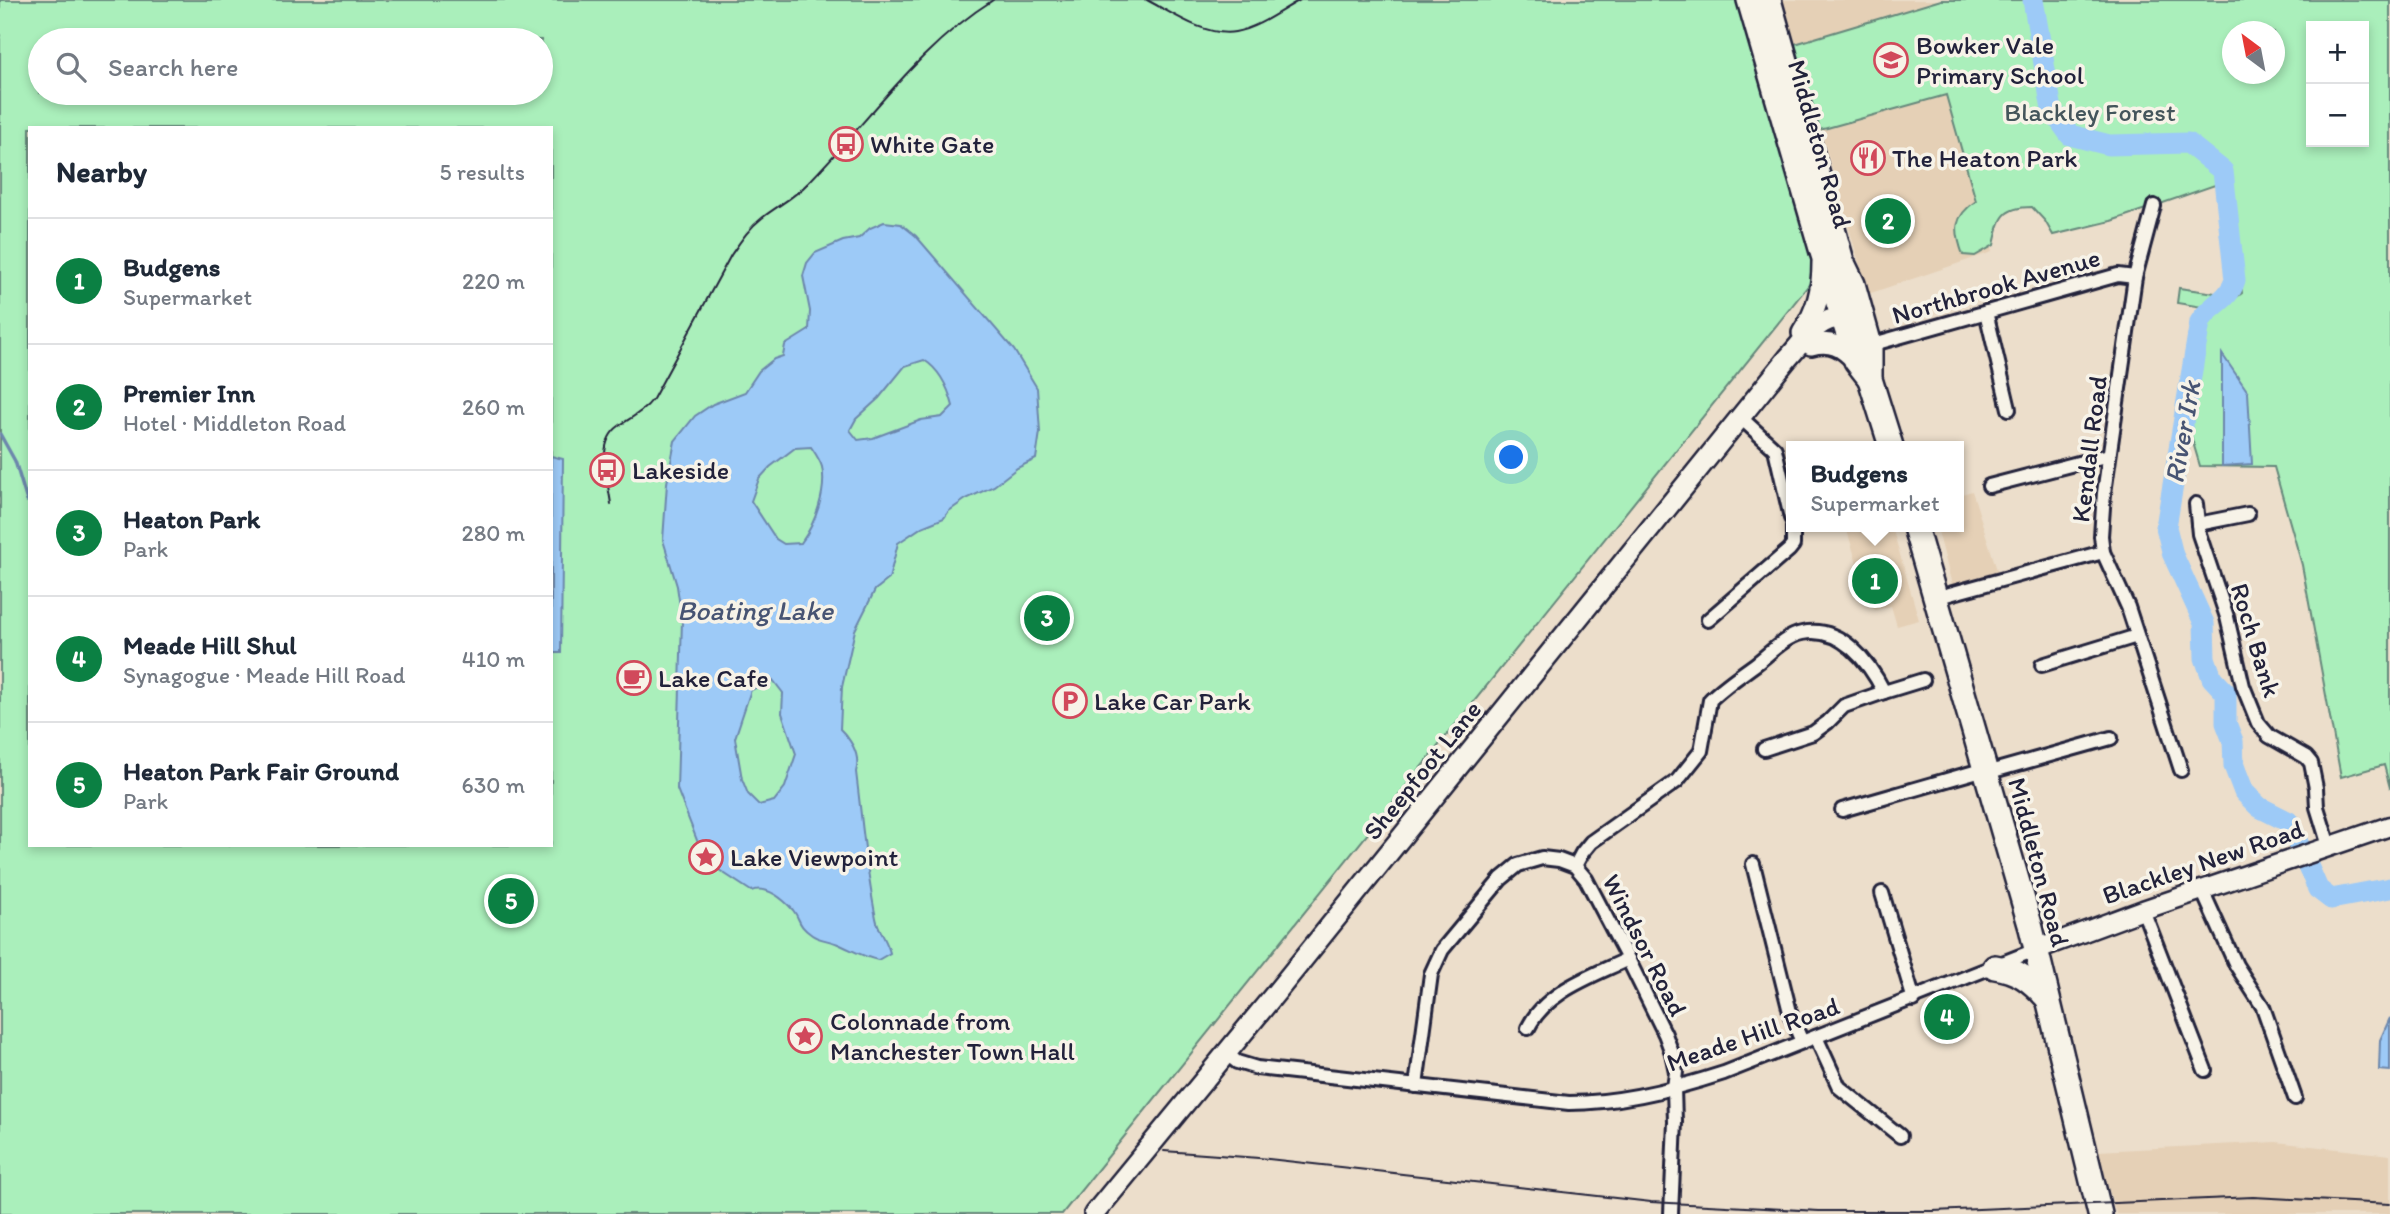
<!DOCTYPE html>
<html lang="en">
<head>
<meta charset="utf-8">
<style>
  body { margin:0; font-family:Itim,sans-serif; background:#f6f6f7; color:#1f2937 }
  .controls { position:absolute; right:21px; top:21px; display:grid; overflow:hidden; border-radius:0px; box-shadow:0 4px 10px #0003 }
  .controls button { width:63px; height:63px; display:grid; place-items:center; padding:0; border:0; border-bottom:2px solid #e0e1e3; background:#fff; color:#1f2937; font:35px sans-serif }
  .compass { position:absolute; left:2222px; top:21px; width:63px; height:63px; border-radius:50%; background:#fff; box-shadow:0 4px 10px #0003; rotate:328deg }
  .you { position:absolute; left:1512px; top:458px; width:24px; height:24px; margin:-18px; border:5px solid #fff; border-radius:50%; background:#1a73e8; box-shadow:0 0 0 10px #1a73e833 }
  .badge { display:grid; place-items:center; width:46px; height:46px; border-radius:50%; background:#0b8043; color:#fff; font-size:23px; font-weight:700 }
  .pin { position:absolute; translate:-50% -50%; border:4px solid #fff; box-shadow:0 2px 7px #0006 }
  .popup { position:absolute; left:1786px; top:441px; width:178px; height:91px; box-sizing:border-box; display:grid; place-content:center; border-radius:0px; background:#fff; filter:drop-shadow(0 2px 5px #0005); font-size:23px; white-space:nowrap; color:#747a83 }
  .popup b { font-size:26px; color:#1f2937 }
  .popup::after { content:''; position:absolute; left:50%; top:100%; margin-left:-14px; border:14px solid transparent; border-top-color:#fff }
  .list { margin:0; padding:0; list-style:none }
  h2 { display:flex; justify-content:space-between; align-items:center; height:91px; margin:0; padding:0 28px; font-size:30px }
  h2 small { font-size:23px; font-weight:400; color:#747a83 }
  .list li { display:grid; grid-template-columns:46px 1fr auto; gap:21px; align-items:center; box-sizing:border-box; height:126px; padding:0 28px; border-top:2px solid #e0e1e3 }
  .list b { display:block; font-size:26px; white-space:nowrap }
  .list p { margin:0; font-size:23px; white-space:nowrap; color:#747a83 }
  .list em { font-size:23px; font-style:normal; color:#747a83 }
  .icon { flex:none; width:38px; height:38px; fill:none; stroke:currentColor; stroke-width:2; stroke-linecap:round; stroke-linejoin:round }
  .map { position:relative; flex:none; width:2390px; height:1214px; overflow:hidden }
  .search { position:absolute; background:#fff; box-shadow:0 4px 10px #0003; left:28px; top:28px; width:525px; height:77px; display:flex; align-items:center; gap:18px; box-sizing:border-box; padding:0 24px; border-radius:38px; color:#747a83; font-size:26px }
  .panel { position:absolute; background:#fff; box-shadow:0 4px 10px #0003; left:28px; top:126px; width:525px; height:721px; border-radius:0px }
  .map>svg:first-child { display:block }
</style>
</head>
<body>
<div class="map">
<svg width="2390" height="1214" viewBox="0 0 2390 1214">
  <rect width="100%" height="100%" fill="#ecdecb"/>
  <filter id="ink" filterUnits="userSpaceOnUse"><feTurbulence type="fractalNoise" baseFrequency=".0143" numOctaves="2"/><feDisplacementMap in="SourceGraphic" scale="14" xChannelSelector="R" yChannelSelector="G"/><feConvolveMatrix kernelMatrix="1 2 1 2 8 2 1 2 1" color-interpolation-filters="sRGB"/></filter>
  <g filter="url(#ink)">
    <g fill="#e5d0b6">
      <polygon points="1783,0 1971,0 1946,95 1992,252 1868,294"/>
      <polygon points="1972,491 1998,573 1952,585 1937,527 1959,527 1959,495"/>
      <polygon points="1846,527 1892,527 1919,620 1897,626 1891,606 1875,610 1868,600"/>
      <polygon points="2276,1142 2390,1155 2390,1214 2116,1214 2098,1151"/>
    </g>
    <g fill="#aaefbb" stroke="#66887b" stroke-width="2" fill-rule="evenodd">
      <path d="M0 0H1739L1811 253 1812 281 1062 1214H0ZM40 40H541V93H40ZM30 128H551V845H30Z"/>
      <path d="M1941 0H2390V788L2384 765 2341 777 2302 565 2274 467 2200 466 2189 429 2208 319 2242 293 2232 179 2111 221 2053 235 2045 221 2032 207C2002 207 2000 218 1994 245L1975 256 1963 255C1954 230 1953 217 1976 201L1946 95 1820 130 1795 44ZM2311 26H2364V142H2311ZM2232 32H2274V74H2232Z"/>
      <polygon points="2179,288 2215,293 2202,307 2177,303"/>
    </g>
    <g fill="#9dcaf7" stroke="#6c87ac" stroke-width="2" fill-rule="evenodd">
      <path d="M884 222 901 224 916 236 1014 350 1037 388 1040 432 1036 459 1017 468 994 486 966 499 949 511 944 518 922 527 898 543 889 579 875 590 855 630 842 687 840 729C852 741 861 755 856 772 862 820 866 870 876 918 878 930 887 940 890 953L878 960C863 957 852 950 838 944 829 940 819 940 812 935 797 925 801 920 793 910 782 898 767 885 751 891L713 866 700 848 677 789 682 620 677 586 663 540 667 483 675 441 695 416 713 404 745 392 759 371 774 359 783 356 785 345 809 330 810 311 803 276 807 263 815 253 843 241 859 238 870 228ZM924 360C940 370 948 387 953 406L942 417 921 420 873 438 858 440 850 430 856 419 879 398 905 366ZM811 447C815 453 820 460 822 467 827 491 815 524 801 543L784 544 776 539 751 501 759 479 770 467 795 448ZM773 680 783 693 782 713 796 754 785 787 774 801 759 805 748 794 742 779 735 738 751 690Z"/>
      <polygon points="2222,354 2248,392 2252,464 2222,466"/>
      <polygon points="551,456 563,459 561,653 551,653"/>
      <polygon points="2390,1018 2390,1071 2379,1070 2380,1040"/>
    </g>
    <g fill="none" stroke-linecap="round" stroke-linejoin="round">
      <polyline stroke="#6c87ac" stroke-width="3.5" points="0,434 15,461 27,501 30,501"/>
      <path stroke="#9dcaf7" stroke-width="21" d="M2033 0 2052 110 2070 135 2109 145 2188 143 2223 171 2235 280C2229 301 2209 305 2200 322L2166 527 2173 555 2204 623 2205 658 2212 678 2226 693V723L2233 741 2234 766 2244 792 2259 807 2289 822 2318 889 2331 899 2390 888"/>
      <g stroke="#22223b" stroke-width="18">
        <g id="street">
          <polyline points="2154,206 2135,277 2104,493 2101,536 2103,552 2128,607 2181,770"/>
          <polyline points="1986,312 2009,409"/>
          <polyline points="1870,345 2118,275 2135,277"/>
          <polyline points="1740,417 1775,449 1791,518"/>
          <polyline points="1989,486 2109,455"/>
          <polyline points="2196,504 2199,534 2227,617 2243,686 2258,723 2269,736 2306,757 2311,763 2316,788 2317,807 2329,846"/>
          <polyline points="2198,524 2248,514"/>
          <polyline points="1935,598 2103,552"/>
          <polyline points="1708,620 1789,550 1793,545 1793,527"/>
          <polyline points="2042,665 2137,636"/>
          <polyline points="1884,692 1923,680"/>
          <polyline points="1986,773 2111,738"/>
          <polyline points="1842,810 1985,769"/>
          <polyline points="1753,864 1791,1016 1802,1042"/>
          <path d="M1575 866 1582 853 1591 842 1677 781 1701 751 1710 700C1724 686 1741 675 1757 663 1770 653 1786 636 1802 633 1841 625 1869 662 1884 692L1844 706 1828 722 1813 733 1764 749"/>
          <polyline points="2202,890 2236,965 2263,1007 2295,1098"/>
          <polyline points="1882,893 1914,1000"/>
          <polyline points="2143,910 2205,1070"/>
          <path d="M1528 1028C1546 991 1593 976 1628 959"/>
          <polyline points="1816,1037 1839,1087 1900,1136"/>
          <path d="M1227 1054 1237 1062 1257 1068 1569 1103C1621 1103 1675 1089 1724 1073L2035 950"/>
          <polyline points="1416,1086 1431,974 1442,950 1501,879 1518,865 1542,858 1559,860 1575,866 1586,879 1628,959 1665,1034 1672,1053 1676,1072 1674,1088 1675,1122 1671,1214"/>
        </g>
      </g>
      <g stroke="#22223b" stroke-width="23">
        <polyline id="secondary" points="2035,950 2143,910 2390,826"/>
      </g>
      <g stroke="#22223b" stroke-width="24">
        <g id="primary">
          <path d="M1802 333C1817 310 1822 290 1822 262"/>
          <path d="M1811 345C1831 340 1842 346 1856 361"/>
          <path d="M1094 1214 1279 989 1788 358C1803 342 1818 316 1843 318"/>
        </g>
      </g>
      <g stroke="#22223b" stroke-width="28">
        <g id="highway">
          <polyline points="1749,0 1822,252 1852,347 1856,361 1870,379"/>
          <polyline points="1769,0 1842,261 1853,284 1870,345 1870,379 1891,446"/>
          <polyline points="1915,527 2031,928 2100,1214"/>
          <path d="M1995 967C2017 970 2031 980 2046 997"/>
        </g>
      </g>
      <use href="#street" stroke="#f7f3e8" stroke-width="12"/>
      <use href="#secondary" stroke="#f7f3e8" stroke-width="18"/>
      <use href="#primary" stroke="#f7f3e8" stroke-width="19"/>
      <use href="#highway" stroke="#f7f3e8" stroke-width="23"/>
      <g stroke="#22223b" stroke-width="2">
        <path d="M1147 0C1172 13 1206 37 1235 32 1258 28 1280 11 1300 0"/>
        <path d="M611 504C608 480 595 443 619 426 632 417 644 411 653 399L731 255C740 242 749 228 762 218 777 206 794 198 808 183 869 121 918 47 993 0"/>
        <polyline points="1164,1151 1259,1158 1651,1202 1819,1211 1933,1211 2253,1197 2390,1204"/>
      </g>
    </g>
  </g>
  <defs>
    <g id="school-ring" transform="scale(1.75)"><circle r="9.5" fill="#f7f3e8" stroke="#d1495b" stroke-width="1.5"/><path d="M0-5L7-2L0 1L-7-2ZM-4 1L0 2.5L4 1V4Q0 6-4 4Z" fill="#d1495b"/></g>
    <g id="bus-ring" transform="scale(1.75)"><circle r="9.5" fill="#f7f3e8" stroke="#d1495b" stroke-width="1.5"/><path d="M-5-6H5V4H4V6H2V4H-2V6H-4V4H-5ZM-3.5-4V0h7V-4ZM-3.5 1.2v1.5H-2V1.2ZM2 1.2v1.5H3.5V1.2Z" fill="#d1495b"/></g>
    <g id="restaurant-ring" transform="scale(1.75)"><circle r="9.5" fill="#f7f3e8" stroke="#d1495b" stroke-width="1.5"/><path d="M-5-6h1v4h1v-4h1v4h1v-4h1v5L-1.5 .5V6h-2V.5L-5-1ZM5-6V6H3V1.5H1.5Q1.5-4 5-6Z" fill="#d1495b"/></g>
    <g id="cafe-ring" transform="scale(1.75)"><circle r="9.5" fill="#f7f3e8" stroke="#d1495b" stroke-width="1.5"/><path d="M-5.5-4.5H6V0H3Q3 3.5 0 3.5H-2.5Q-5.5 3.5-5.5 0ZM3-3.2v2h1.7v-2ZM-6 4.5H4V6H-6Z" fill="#d1495b"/></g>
    <g id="parking-ring" transform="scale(1.75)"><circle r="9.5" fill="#f7f3e8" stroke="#d1495b" stroke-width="1.5"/><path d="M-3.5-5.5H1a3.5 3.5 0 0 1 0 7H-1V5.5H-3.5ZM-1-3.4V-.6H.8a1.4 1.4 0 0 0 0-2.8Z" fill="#d1495b"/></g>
    <g id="sight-ring" transform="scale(1.75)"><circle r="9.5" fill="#f7f3e8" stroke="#d1495b" stroke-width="1.5"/><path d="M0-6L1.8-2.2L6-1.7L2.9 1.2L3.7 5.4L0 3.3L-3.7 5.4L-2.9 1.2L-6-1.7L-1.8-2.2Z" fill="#d1495b"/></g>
  </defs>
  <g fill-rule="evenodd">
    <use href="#school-ring" x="1891" y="60"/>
    <use href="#bus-ring" x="846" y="144"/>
    <use href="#restaurant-ring" x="1868" y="158"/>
    <use href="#bus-ring" x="607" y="470"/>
    <use href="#cafe-ring" x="634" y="678"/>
    <use href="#parking-ring" x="1070" y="701"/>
    <use href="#sight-ring" x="706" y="857"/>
    <use href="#sight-ring" x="805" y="1036"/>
  </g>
  <g text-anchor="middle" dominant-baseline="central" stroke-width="7" stroke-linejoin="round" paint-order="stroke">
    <g font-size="26" fill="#22223b" stroke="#f7f3e8" text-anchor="start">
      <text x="1916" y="45">Bowker Vale<tspan x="1916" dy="30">Primary School</tspan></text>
      <text x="870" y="144">White Gate</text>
      <text x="1892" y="158">The Heaton Park</text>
      <text x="632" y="470">Lakeside</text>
      <text x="658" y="678">Lake Cafe</text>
      <text x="1094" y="701">Lake Car Park</text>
      <text x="730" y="857">Lake Viewpoint</text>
      <text x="830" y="1021">Colonnade from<tspan x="830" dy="30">Manchester Town Hall</tspan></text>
    </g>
    <g font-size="26" fill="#44555b" stroke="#f7f3e8">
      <text x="2090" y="112">Blackley Forest</text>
    </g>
    <g font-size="26" fill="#22223b" stroke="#f7f3e8">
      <text transform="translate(1820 144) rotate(74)">Middleton Road</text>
      <text transform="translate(1996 286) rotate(-16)">Northbrook Avenue</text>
      <text transform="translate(2089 449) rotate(-83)">Kendall Road</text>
      <text transform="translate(2256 640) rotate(73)">Roch Bank</text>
      <text transform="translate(1422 770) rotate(-51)">Sheepfoot Lane</text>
      <text transform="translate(2039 862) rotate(75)">Middleton Road</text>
      <text transform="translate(2203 862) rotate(-19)">Blackley New Road</text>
      <text transform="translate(1645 945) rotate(63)">Windsor Road</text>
      <text transform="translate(1753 1034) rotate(-19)">Meade Hill Road</text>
    </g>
    <g font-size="28" font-style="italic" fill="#475473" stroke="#f7f3e8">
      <text transform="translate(2182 432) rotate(-80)">River Irk</text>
      <text x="755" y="610">Boating Lake</text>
    </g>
  </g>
</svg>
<div class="controls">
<button>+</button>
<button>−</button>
</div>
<svg class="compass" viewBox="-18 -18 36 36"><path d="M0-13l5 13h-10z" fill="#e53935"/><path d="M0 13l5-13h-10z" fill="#747a83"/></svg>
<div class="you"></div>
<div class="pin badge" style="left:1875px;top:581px">1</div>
<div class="popup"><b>Budgens</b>Supermarket</div>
<div class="pin badge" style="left:1888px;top:221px">2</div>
<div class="pin badge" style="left:1047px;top:618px">3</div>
<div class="pin badge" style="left:1947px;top:1017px">4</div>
<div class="pin badge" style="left:511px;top:901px">5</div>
<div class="search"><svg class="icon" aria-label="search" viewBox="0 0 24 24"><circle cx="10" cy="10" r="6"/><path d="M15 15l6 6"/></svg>Search here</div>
<section class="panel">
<h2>Nearby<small>5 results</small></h2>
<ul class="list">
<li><span class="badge">1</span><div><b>Budgens</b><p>Supermarket</p></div><em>220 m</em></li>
<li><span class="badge">2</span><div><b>Premier Inn</b><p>Hotel · Middleton Road</p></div><em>260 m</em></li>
<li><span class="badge">3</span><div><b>Heaton Park</b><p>Park</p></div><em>280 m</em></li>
<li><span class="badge">4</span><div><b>Meade Hill Shul</b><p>Synagogue · Meade Hill Road</p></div><em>410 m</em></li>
<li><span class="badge">5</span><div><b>Heaton Park Fair Ground</b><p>Park</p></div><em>630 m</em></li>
</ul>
</section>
</div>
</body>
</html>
